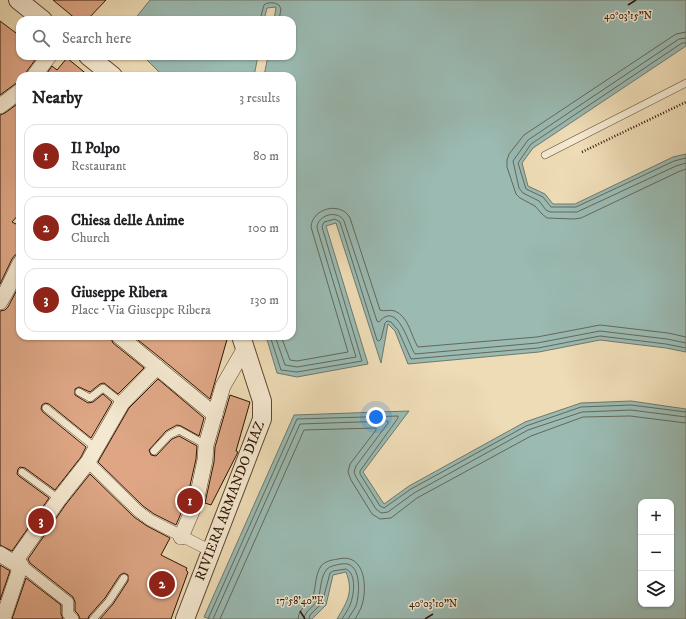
<!DOCTYPE html>
<html lang="en">
<head>
<meta charset="utf-8">
<style>
  body { margin:0; font-family:"IM FELL DW Pica",serif; background:#f2f2f2; color:#202124 }
  .controls { position:absolute; right:12px; bottom:12px; display:grid; overflow:hidden; border-radius:8px; box-shadow:0 1px 3px #0004 }
  .controls button { width:36px; height:36px; display:grid; place-items:center; padding:0; border:0; border-bottom:1px solid #e0e0e0; background:#fff; color:#202124; font:20px sans-serif }
  .you { position:absolute; left:376px; top:417px; width:14px; height:14px; margin:-10px; border:3px solid #fff; border-radius:50%; background:#1a73e8; box-shadow:0 0 0 6px #1a73e833 }
  .badge { display:grid; place-items:center; width:26px; height:26px; border-radius:50%; background:#8f2418; color:#fff; font-size:13px; font-weight:700 }
  .pin { position:absolute; translate:-50% -50%; border:2px solid #fff; box-shadow:0 1px 4px #0006 }
  .list { margin:0; padding:0; list-style:none }
  h2 { display:flex; justify-content:space-between; align-items:center; height:52px; margin:0; padding:0 16px; font-size:17px }
  h2 small { font-size:13px; font-weight:400; color:#757577 }
  .list li { display:grid; grid-template-columns:26px 1fr auto; gap:12px; align-items:center; box-sizing:border-box; height:64px; margin:0 8px 8px; padding:0 8px; border:1px solid #e0e0e0; border-radius:12px }
  .list b { display:block; font-size:15px; white-space:nowrap }
  .list p { margin:0; font-size:13px; white-space:nowrap; color:#757577 }
  .list em { font-size:13px; font-style:normal; color:#757577 }
  .icon { flex:none; width:22px; height:22px; fill:none; stroke:currentColor; stroke-width:2; stroke-linecap:round; stroke-linejoin:round }
  .map { position:relative; flex:none; width:686px; height:619px; overflow:hidden }
  .search { position:absolute; background:#fff; box-shadow:0 1px 3px #0004; left:16px; top:16px; width:280px; height:44px; display:flex; align-items:center; gap:10px; box-sizing:border-box; padding:0 14px; border-radius:12px; color:#757577; font-size:15px }
  .panel { position:absolute; background:#fff; box-shadow:0 1px 3px #0004; left:16px; top:72px; width:280px; height:268px; border-radius:12px }
  .map>svg:first-child { display:block }
</style>
</head>
<body>
<div class="map">
<svg width="686" height="619" viewBox="0 0 686 619">
  <rect width="100%" height="100%" fill="#eedcb6"/>
  <filter id="stains"><feTurbulence type="fractalNoise" baseFrequency=".005" numOctaves="4"/><feColorMatrix values="0 0 0 0 .2 0 0 0 0 .09 0 0 0 0 .02 0 0 0 .5 -.17"/></filter>
  <radialGradient id="worn" r=".72"><stop offset=".6" stop-color="#630" stop-opacity="0"/><stop offset="1" stop-color="#630" stop-opacity=".3"/></radialGradient>
  <g fill="#9abab2" stroke="#6f786c" fill-rule="evenodd">
    <polygon points="150,0 686,0 686,46 533,148 522,163 528,186 545,194 553,204 575,204 673,157 686,154 686,352 666,348 600,340 539,352 408,364 395,331 388,324 381,363 336,223 326,226 368,364 297,377 277,373 266,336 292,336 292,76 264,76 268,56 292,56 292,20 274,20 276,7 267,8 264,20 134,20"/>
    <polygon points="143,56 258,56 254,76 163,76"/>
    <path d="M631 401 686 409V619H337C347 602 354 592 346 572L333 575 326 605 312 619H210L204 617 294 415 409 411 363 472 384 504 409 486 525 422 581 403ZM641 502H671V604H641Z"/>
  </g>
  <g fill="none" stroke-linecap="round" stroke-linejoin="round">
    <g stroke="#64675a" stroke-width="1">
      <path d="M260 20 264 5C267 2 275 2 279 5L281 9 279 20"/>
      <polyline points="686,32 676,34 524,135 509,154 507,160 507,167 516,194 520,198 535,206 542,214 547,218 574,219 581,218 678,172 686,169"/>
      <polyline points="686,38 679,39 528,140 513,161 519,188 523,193 539,201 546,210 550,212 577,212 676,166 686,163"/>
      <polyline points="686,43 682,43 531,144 518,163 526,189 543,197 551,207 576,207 674,161 686,158"/>
      <polyline points="270,336 281,370 297,372 362,361 322,227 324,222 335,219 340,222 377,340 379,341 381,339 385,323 387,321 391,322 398,330 411,359 538,348 600,336 666,344 686,348"/>
      <path d="M275 336 285 365 297 367 356 357 317 228C317 215 338 209 344 221L377 321 379 322C398 300 408 344 415 354L537 343 600 331 667 339 686 343"/>
      <path d="M281 336 290 360 297 361 348 352 311 227C312 208 341 201 350 218L380 310C384 312 389 309 395 311 409 317 411 336 418 347L537 337 600 325 668 333 686 337"/>
      <polyline points="208,619 297,419 398,416 398,418 360,471 360,474 380,506 384,508 411,489 526,426 581,407 631,405 686,412"/>
      <polyline points="213,619 300,424 388,421 388,423 356,466 354,472 356,477 376,509 381,513 388,512 414,493 528,430 582,412 631,410 686,417"/>
      <polyline points="220,619 304,430 376,428 376,430 350,464 348,472 351,480 372,514 380,519 391,518 417,498 531,436 583,417 630,416 686,423"/>
      <path d="M298 619C299 607 309 605 313 596 316 587 315 575 321 566 325 561 332 560 338 559 366 552 368 590 361 608 359 612 357 616 355 619"/>
      <path d="M304 619C305 609 315 607 318 599 321 591 320 577 327 569 330 566 336 565 341 564 362 560 360 593 356 606 354 610 350 615 348 619"/>
      <path d="M309 619 310 615 322 603 330 573 333 571 346 569C357 574 354 595 350 605 348 610 345 614 342 619"/>
    </g>
  </g>
  <g fill="#dea685" stroke="#2f1402">
    <polygon points="53,0 106,0 87,20 77,20"/>
    <polygon points="0,21 20,36 20,56 38,56 27,71 25,76 20,76 20,82 15,84 0,95"/>
    <polygon points="67,58 89,76 45,76 52,66 57,70"/>
    <polygon points="20,102 20,213 12,222 20,226 20,254 15,255 12,259 0,284 0,115 5,113"/>
    <polygon points="20,284 20,336 110,336 113,343 144,368 118,394 104,383 100,384 90,392 79,387 75,389 75,395 88,403 93,402 103,394 112,402 91,438 49,404 45,403 42,405 41,409 43,412 86,447 81,457 55,490 25,468 20,467 18,469 17,474 19,476 49,498 12,551 0,545 0,311 5,310 8,307"/>
    <polygon points="133,336 228,336 210,399 163,360"/>
    <polygon points="158,379 204,418 199,436 181,426 177,425 166,431 149,450 151,455 156,456 172,439 179,436 197,446 196,459 187,499 176,525 154,514 143,506 98,462 129,408"/>
    <polygon points="230,395 250,402 236,451 238,452 211,505 205,503 214,462 215,447"/>
    <polygon points="90,474 134,517 147,526 170,538 161,555 187,568 186,570 188,572 171,619 100,619 113,604 128,581 128,575 124,573 120,575 105,598 89,616 88,619 80,619 78,614 75,611 75,602 73,597 30,563 28,559 66,504"/>
    <polygon points="0,565 10,571 0,600"/>
    <polygon points="26,578 61,605 61,614 63,619 12,619"/>
  </g>
  <g fill="none" stroke-linecap="round" stroke-linejoin="round">
    <g stroke="#5f462f" stroke-width="8">
      <g id="service">
        <polyline points="545,155 686,83"/>
        <polyline points="79,392 90,398 103,388 122,403"/>
        <polyline points="46,408 96,448"/>
        <polyline points="154,451 169,435 179,430 206,445"/>
        <polyline points="22,472 59,499"/>
        <polyline points="93,619 109,601 124,578"/>
      </g>
    </g>
    <g stroke="#5f462f" stroke-width="12">
      <g id="pedestrian">
        <polyline points="88,462 138,511 150,520 211,551"/>
        <polyline points="14,563 21,565 68,602 68,614 73,619"/>
      </g>
    </g>
    <g stroke="#5f462f" stroke-width="16">
      <g id="minor">
        <polyline points="34,76 49,56"/>
        <polyline points="0,106 20,91"/>
        <polyline points="0,302 7,290 20,263"/>
        <polyline points="119,336 215,415"/>
        <polyline points="181,537 196,502 205,460 206,445 223,386 245,348"/>
        <polyline points="0,554 14,563 59,499 88,462 122,403 157,367"/>
        <polyline points="3,619 21,565"/>
      </g>
    </g>
    <g stroke="#5f462f" stroke-width="20">
      <g id="tertiary">
        <polyline points="18,0 43,20"/>
        <polyline points="88,56 113,76"/>
        <polyline points="185,619 262,419 262,401 241,336"/>
      </g>
    </g>
    <polyline stroke="#2f1402" stroke-width="2.5" stroke-dasharray="1 2" stroke-linecap="butt" points="582,152 686,102"/>
    <use href="#service" stroke="#f4e8d0" stroke-width="7"/>
    <use href="#pedestrian" stroke="#f4e8d0" stroke-width="11"/>
    <use href="#minor" stroke="#f4e8d0" stroke-width="15"/>
    <use href="#tertiary" stroke="#f4e8d0" stroke-width="18"/>
  </g>
  <path fill="none" stroke="#2f1402" stroke-width="1.5" d="M628 5 636 0M300 611 305 619M425 619 433 614"/>
  <g text-anchor="middle" dominant-baseline="central" stroke-width="3" stroke-linejoin="round" paint-order="stroke">
    <g font-size="14" fill="#2f1402" stroke="#f4e8d0">
      <text transform="translate(230 501) rotate(-69)">RIVIERA ARMANDO DIAZ</text>
    </g>
  </g>
  <g font-size="10" text-anchor="middle" fill="#2f1402" stroke="#f4e8d0" stroke-width="3" stroke-linejoin="round" paint-order="stroke">
    <text x="628" y="19">40°03'15"N</text>
    <text x="300" y="604">17°58'40"E</text>
    <text x="433" y="607">40°03'10"N</text>
  </g>
  <rect width="100%" height="100%" filter="url(#stains)"/>
  <rect width="100%" height="100%" fill="url(#worn)"/>
</svg>
<div class="controls">
<button>+</button>
<button>−</button>
<button><svg class="icon" aria-label="layers" viewBox="0 0 24 24"><path d="M12 4l9 5-9 5-9-5zM3 14l9 5 9-5"/></svg></button>
</div>
<div class="you"></div>
<div class="pin badge" style="left:190px;top:501px">1</div>
<div class="pin badge" style="left:162px;top:584px">2</div>
<div class="pin badge" style="left:41px;top:521px">3</div>
<div class="search"><svg class="icon" aria-label="search" viewBox="0 0 24 24"><circle cx="10" cy="10" r="6"/><path d="M15 15l6 6"/></svg>Search here</div>
<section class="panel">
<h2>Nearby<small>3 results</small></h2>
<ul class="list">
<li><span class="badge">1</span><div><b>Il Polpo</b><p>Restaurant</p></div><em>80 m</em></li>
<li><span class="badge">2</span><div><b>Chiesa delle Anime</b><p>Church</p></div><em>100 m</em></li>
<li><span class="badge">3</span><div><b>Giuseppe Ribera</b><p>Place · Via Giuseppe Ribera</p></div><em>130 m</em></li>
</ul>
</section>
</div>
</body>
</html>
